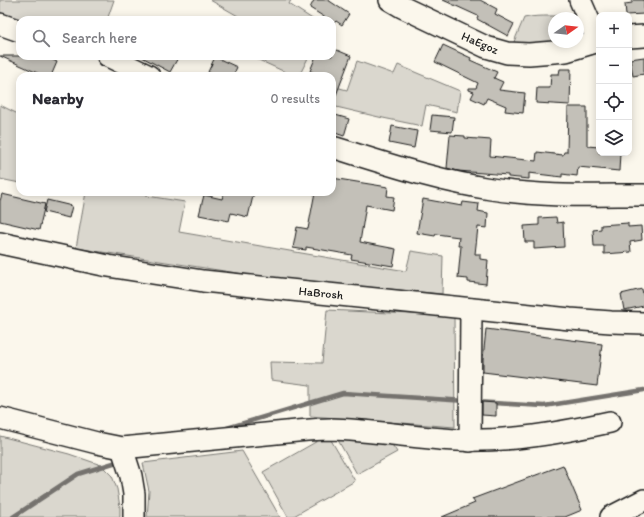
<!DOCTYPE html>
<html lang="en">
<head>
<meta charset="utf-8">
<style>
  body { margin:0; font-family:Itim,sans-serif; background:#f2f2f3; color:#2b2b33 }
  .controls { position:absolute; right:12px; top:12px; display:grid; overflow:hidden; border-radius:8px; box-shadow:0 2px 10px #0003 }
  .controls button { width:36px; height:36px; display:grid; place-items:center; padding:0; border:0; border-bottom:1px solid #e1e1e2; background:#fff; color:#2b2b33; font:20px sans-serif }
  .compass { position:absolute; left:548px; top:12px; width:36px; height:36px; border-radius:50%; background:#fff; box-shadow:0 2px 10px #0003; rotate:76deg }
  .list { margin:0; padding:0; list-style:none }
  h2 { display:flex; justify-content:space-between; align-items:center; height:52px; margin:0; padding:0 16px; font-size:17px }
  h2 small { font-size:13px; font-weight:400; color:#7c7c81 }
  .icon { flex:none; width:22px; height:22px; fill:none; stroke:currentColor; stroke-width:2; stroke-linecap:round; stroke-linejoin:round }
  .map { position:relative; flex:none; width:644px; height:517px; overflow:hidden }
  .search { position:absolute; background:#fff; box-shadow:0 2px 10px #0003; left:16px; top:16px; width:320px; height:44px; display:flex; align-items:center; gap:10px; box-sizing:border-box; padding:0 14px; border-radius:12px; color:#7c7c81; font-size:15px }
  .panel { position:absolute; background:#fff; box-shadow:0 2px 10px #0003; left:16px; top:72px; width:320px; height:124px; border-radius:12px }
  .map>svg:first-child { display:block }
</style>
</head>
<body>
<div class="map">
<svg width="644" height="517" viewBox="0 0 644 517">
  <rect width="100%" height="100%" fill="#fbf7ec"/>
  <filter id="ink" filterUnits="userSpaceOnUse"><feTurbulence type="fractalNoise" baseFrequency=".025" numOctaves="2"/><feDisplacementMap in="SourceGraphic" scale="8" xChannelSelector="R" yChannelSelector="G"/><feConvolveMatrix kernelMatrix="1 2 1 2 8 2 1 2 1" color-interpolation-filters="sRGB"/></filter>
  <g filter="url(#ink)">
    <g fill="#dad7ce" stroke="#7b7a75">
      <polygon points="0,0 114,0 107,20 20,20 0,14"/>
      <polygon points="210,0 291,0 289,4 314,20 237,20 238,16"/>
      <path d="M576 14 578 18H554V42L544 45 513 44 524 18C541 14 559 18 576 14Z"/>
      <polygon points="250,56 309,56 299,76 294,76"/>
      <polygon points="357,61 394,74 398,65 460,91 457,112 426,105 422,126 383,118 332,106 332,86 347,90"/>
      <polygon points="0,105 20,115 20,183 0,179"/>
      <polygon points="86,192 147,192 147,196 185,202 179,232 406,271 411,251 443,256 442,294 263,277 76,248"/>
      <polygon points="327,310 454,316 455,427 310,416 310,385 271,380 270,362 322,363"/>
      <polygon points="334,433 386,440 393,446 397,452 357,474"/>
      <polygon points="328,435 355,481 292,517 288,517 263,472"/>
      <polygon points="0,436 69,454 101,465 112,476 117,489 120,507 120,517 0,517"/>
      <polygon points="242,451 280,517 147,517 149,491 143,463"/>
    </g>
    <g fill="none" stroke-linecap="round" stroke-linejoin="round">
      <g stroke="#74726e" stroke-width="4.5">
        <polyline points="475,402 544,406 644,390"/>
        <polyline points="227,428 343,393 466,401"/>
        <polyline points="13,517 78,474 120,461"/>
      </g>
    </g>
    <g fill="#c3c0b8" stroke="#1c1c1c">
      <polygon points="314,0 328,0 349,14 342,25 336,21 334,23 332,22 332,20 329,20 310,8"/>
      <polygon points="443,0 480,0 497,9 495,14 514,24 508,36 477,19 478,16"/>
      <polygon points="632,0 644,0 644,14 626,15 625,4 632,3"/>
      <polygon points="443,45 471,58 470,60 497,72 494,78 503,82 499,90 525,93 523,113 505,111 506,106 487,98 484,104 471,98 474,92 469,90 469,88 476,88 478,83 435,62"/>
      <polygon points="332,48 351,56 333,103 332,103 332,76 322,76 310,71 316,56 332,56"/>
      <polygon points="0,56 45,56 57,62 51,76 44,76"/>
      <polygon points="140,56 179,56 170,72"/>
      <polygon points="215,57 237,67 233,76 216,76 208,72"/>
      <polygon points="644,57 644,74 633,76 630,59"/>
      <polygon points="560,69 571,69 570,105 536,103 537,88 550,88 551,74 559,74"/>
      <polygon points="568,107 587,107 587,146 599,147 599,153 620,153 619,171 578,167 577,176 562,174 562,177 529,173 529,179 508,177 508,175 458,171 447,168 450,135 465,136 465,138 491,140 490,156 536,161 537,152 563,155 564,152 567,152"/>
      <polygon points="332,114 349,119 344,136 332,132"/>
      <polygon points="432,115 454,117 452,132 430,130"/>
      <polygon points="392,126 417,131 414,148 389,143"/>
      <polygon points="332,178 388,187 387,196 394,197 392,210 366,205 360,242 396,249 393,266 351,259 352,255 306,247 306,250 293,248 297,227 308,229 315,192 332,192"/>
      <polygon points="224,192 254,192 248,217 231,213 229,221 199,215 204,195 222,199"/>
      <polygon points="2,194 45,204 39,230 0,221 0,201"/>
      <polygon points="423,199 462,206 463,202 479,204 478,211 488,213 487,228 478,227 475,254 480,254 480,259 488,260 486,284 468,282 468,279 458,278 461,246 458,246 459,237 436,234 435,236 417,233"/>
      <polygon points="47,200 72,206 69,218 44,212"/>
      <polygon points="556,217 557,223 563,222 564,247 534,249 534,242 525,242 524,226 539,225 539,218"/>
      <polygon points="628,223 628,227 641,226 642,240 630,242 631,252 604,254 604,246 594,246 593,230 601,229 601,225"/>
      <polygon points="642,289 644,299 644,306 624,310 621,294"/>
      <polygon points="486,329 602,344 597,386 483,372 483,359"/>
      <polygon points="482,402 496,403 496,416 482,415"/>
      <polygon points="563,465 582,510 565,517 442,517 475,503 472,499"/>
    </g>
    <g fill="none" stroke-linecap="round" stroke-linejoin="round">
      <g stroke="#1c1c1c" stroke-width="24">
        <g id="minor">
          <polyline points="390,0 402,7 486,47 507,53 529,54 566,51 599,41"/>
          <polyline points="580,0 598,41"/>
          <polyline points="0,24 20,31"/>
          <polyline points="629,37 644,36"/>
          <polyline points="108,56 149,76"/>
          <path d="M332 147C385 163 437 181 491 189 542 197 593 195 644 195"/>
          <polyline points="0,243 108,266 203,281 570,319 611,322 644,323"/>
          <path d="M0 418 97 443 122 448 297 431C308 430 319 429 330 429 373 430 415 438 457 440 509 442 560 433 610 422"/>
          <polyline points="470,441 471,309"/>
          <polyline points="122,448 131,476 134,494 134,517"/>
          <polyline points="611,517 644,500"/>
        </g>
      </g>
      <use href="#minor" stroke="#fbf7ec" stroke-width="21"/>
    </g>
  </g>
  <g text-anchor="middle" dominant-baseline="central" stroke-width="3" stroke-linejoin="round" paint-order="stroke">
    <g font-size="12" fill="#1c1c1c" stroke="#fbf7ec">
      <text transform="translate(480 43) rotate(23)">HaEgoz</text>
      <text transform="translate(321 293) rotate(6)">HaBrosh</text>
    </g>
  </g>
</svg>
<div class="controls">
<button>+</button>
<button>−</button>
<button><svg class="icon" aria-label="locate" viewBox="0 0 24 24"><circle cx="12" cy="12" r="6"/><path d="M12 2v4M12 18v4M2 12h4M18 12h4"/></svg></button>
<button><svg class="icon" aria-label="layers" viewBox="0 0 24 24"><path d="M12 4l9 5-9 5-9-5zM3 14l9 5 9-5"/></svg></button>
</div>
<svg class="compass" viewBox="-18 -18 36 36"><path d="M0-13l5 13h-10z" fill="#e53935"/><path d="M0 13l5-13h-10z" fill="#7c7c81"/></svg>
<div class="search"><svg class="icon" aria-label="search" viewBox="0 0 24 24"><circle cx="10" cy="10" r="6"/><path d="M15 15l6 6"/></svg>Search here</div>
<section class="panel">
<h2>Nearby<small>0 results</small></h2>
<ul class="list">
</ul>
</section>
</div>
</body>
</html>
